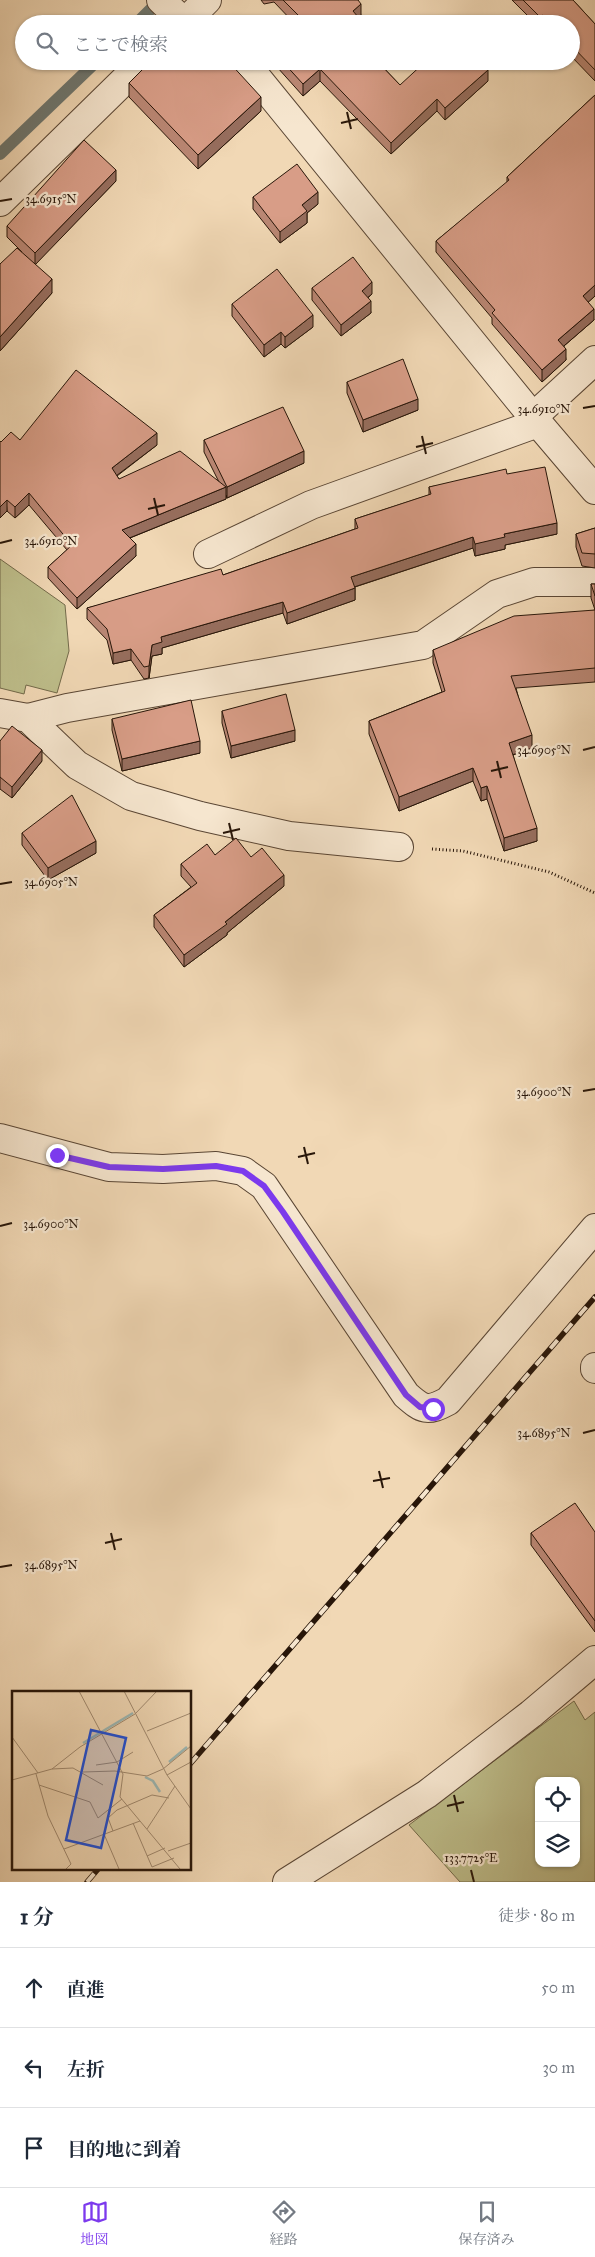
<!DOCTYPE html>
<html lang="ja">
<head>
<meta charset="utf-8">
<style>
  body { margin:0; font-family:"IM FELL Great Primer","Noto Serif JP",serif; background:#f2f2f3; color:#1f2937 }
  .controls { position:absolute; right:15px; bottom:15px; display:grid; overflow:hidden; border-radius:10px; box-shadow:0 1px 4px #0004 }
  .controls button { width:45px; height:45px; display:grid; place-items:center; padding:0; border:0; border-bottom:1px solid #e0e1e3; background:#fff; color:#1f2937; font:25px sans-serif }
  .stop { position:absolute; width:15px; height:15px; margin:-11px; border:4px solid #7c3aed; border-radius:50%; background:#fff }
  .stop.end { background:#7c3aed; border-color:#fff; box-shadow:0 1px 5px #0008 }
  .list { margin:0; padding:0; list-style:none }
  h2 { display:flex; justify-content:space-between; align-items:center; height:65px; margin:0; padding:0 20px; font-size:21px }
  h2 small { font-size:16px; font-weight:400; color:#747a83 }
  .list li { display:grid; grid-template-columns:32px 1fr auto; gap:15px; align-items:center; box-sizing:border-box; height:80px; padding:0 20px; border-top:1px solid #e0e1e3 }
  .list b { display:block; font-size:19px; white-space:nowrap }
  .list em { font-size:16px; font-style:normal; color:#747a83 }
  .icon { flex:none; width:28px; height:28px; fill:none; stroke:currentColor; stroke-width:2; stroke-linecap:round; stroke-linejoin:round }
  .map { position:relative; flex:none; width:595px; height:1882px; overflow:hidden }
  .search { position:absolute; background:#fff; box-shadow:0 1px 4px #0004; left:15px; right:15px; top:15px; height:55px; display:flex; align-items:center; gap:12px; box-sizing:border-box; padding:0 18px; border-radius:28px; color:#747a83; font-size:19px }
  .sheet { height:305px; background:#fff }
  nav { display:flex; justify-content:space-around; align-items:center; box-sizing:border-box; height:70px; border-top:1px solid #e0e1e3; background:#fff; font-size:14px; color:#747a83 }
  nav a { display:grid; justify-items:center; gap:2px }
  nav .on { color:#7c3aed }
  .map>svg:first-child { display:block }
</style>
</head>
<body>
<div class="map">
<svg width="595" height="1882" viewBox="0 0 595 1882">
  <rect width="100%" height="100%" fill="#f1d8b5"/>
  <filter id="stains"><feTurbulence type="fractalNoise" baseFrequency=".004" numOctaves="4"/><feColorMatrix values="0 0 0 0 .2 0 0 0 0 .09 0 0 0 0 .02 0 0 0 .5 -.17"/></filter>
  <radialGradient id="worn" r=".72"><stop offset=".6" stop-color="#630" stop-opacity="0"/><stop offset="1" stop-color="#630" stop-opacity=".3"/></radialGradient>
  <g fill="#bebe8b" stroke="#736a4a" fill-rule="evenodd">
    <polygon points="0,559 65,605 69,651 57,693 26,685 24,694 0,688"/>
    <path d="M574 1701 585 1720 595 1712V1882H460L409 1825ZM539 1781H576V1863H539Z"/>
  </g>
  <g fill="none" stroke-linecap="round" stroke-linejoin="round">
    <g stroke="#6e7770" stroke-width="12">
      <polyline points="136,24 160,0"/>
      <polyline points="0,154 97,61"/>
    </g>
    <g stroke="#5a4634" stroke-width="30">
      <g id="minor">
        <polyline points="161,0 186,24"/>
        <polyline points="183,24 207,0"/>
        <polyline points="237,61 254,74 533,417 595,490"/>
        <polyline points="0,202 144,61"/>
        <polyline points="533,417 595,360"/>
        <polyline points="208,554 311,505 538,423"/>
        <polyline points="0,713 28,718 77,765 131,796 200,816 289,836 399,847"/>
        <polyline points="28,718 67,708 423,645 497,594 534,582 595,582"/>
        <path d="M0 1138 109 1167 163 1169 216 1166 243 1171 264 1186 406 1395C423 1410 427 1412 448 1401L595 1228"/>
        <polyline points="595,1367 595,1369"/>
        <polyline points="287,1882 427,1794 531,1714 595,1660"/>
      </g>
    </g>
    <polyline stroke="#281609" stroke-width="3" stroke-dasharray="1 2.5" stroke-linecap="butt" points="432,849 463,851 549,872 595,893"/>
    <use href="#minor" stroke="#f6e6cf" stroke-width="28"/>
    <g stroke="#281609" stroke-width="5.5">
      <g id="rail">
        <polyline points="190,1764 595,1297"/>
        <polyline points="87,1882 99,1868"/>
      </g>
    </g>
    <use href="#rail" stroke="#f6e6cf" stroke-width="4" stroke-dasharray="11" stroke-linecap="butt"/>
  </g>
  <g fill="#ba8774" stroke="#281609">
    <polygon points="261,0 358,0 361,16 359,18 364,24 295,24 274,2 264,4"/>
    <polygon points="512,0 573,0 595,24 595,81 571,56 571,24 536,24"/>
    <polygon points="277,61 377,61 400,85 488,81 445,120 437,111 391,154 320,81 303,96 277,67"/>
    <polygon points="129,83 261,111 198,169 129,97"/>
    <polygon points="595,95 595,296 588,302 594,320 564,346 566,360 542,382 492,324 492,318 436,252 436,241 507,183 507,177"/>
    <polygon points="116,181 35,264 52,293 0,351 0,264 22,252 7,237 7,226"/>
    <polygon points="253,197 318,204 307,213 307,223 280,243 253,209"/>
    <polygon points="312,288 372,294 368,298 371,313 341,336 312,300"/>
    <polygon points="232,304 313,327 285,348 281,344 264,357 232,316"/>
    <polygon points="347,382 418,410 363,432 347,393"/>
    <polygon points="20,440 157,445 117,476 119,479 219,482 204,452 204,440 304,463 227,498 226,495 226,499 130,538 136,556 77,609 48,578 48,567 67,550 29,505 15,518 7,511 1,442"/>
    <polygon points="507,474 557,534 505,545 505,549 475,556 473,548 355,587 355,600 287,624 283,613 162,648 162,654 152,656 149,678 144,679 131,660 113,664 107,640 87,619 87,608 223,575 355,529 355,519 429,495 429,487"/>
    <polygon points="595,528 595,568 582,566 576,547 576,534"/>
    <polygon points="591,584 595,584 595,610 591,598"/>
    <polygon points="595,610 595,682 516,688 532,748 513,755 537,841 504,851 487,799 481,801 473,781 399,811 369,734 369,721 442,692 433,663 433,650"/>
    <polygon points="222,711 295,741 231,758 222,723"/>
    <polygon points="112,719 200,753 122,771 112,730"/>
    <polygon points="0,741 42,761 12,798 0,789"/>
    <polygon points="22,833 96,853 48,880 22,845"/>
    <polygon points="215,855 251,857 284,886 227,933 227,935 184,967 154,927 154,915 191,887 181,876 181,864"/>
    <polygon points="595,1532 595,1632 531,1545 531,1533"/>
  </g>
  <g fill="#976e5e" stroke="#281609">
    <polygon points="361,4 361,16 353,23 353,11"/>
    <polygon points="543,15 543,24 540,24 540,17"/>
    <polygon points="320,69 320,81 303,96 303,84"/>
    <polygon points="488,70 488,81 445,120 445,108"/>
    <polygon points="261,97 261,111 198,169 198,155"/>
    <polygon points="437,99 437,111 391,154 391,143"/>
    <polygon points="116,170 116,181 35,265 35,253"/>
    <polygon points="318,192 318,204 307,213 307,223 280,243 280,232 302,205"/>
    <polygon points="52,279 52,293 0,351 0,337"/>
    <polygon points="372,282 372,294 362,302 362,291"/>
    <polygon points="595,285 595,296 583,307 583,296"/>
    <polygon points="371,301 371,313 341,336 341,325"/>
    <polygon points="594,309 594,320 558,351 558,340"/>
    <polygon points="313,315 313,327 285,348 285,337"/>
    <polygon points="281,332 281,344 264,357 264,345"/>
    <polygon points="566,349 566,360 542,382 542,370"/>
    <polygon points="418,399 418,410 363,432 363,420"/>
    <polygon points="157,433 157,445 112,479 112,468"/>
    <polygon points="304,451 304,463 227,498 227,487"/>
    <polygon points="226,487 226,499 122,541 122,530"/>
    <polygon points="29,493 29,505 15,518 15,507"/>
    <polygon points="7,500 7,511 0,518 0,507"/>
    <polygon points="557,523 557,534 505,545 505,549 475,556 475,544 504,534"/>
    <polygon points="473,537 473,548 351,588 351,577"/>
    <polygon points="136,544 136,556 77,609 77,598"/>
    <polygon points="355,588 355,600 287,624 287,613"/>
    <polygon points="283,602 283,613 162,648 162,654 152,656 149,678 149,666 152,645 161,637"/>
    <polygon points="131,649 131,660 113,664 113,653"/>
    <polygon points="295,730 295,741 231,758 231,746"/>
    <polygon points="532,735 532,748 509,756 509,743"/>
    <polygon points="200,741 200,753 122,771 122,759"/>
    <polygon points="42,750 42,761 12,798 12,787"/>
    <polygon points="473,768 473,781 399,811 399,797"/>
    <polygon points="487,786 487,799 481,801 481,788"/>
    <polygon points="537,828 537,841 504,851 504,838"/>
    <polygon points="96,841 96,853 48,880 48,868"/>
    <polygon points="284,875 284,886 227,933 227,935 184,967 184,955"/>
  </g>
  <g fill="#d89d87" stroke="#281609">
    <polygon points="283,0 358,0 361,4 353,11 364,24 307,24"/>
    <polygon points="523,0 573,0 595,24 595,70 571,45 571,24 551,24 543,15 540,17"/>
    <polygon points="151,61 228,61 261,97 198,155 129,83"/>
    <polygon points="282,61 377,61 400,85 426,61 480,61 488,70 445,108 437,99 391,143 320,69 303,84"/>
    <polygon points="595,95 595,285 583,296 594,309 558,340 566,349 542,370 492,313 495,310 436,241 509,180 507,177"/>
    <polygon points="84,140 116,170 35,253 7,226"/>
    <polygon points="297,164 318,192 302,205 307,211 280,232 253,197"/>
    <polygon points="17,248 52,279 0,337 0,264"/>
    <polygon points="353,257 372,282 362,291 371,301 341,325 312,288"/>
    <polygon points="277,269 313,315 285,337 281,332 264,345 232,304"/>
    <polygon points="403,359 418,399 363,420 347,382"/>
    <polygon points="76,370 157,433 112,468 119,479 180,451 226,487 122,530 136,544 77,598 48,567 72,545 29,493 15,507 7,500 0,507 0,441 1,442 11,432 20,440"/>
    <polygon points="283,407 304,451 227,487 204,440"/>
    <polygon points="545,467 557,523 504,534 505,537 475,544 473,537 351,577 355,588 287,613 283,602 161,637 162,642 152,645 149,666 144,667 131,649 113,653 107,629 87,608 221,569 223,575 358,528 355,519 431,494 429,487 506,469 507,474"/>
    <polygon points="595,528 595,554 582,553 576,534"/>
    <polygon points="591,584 595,584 595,596"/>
    <polygon points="595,610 595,668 511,676 532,735 509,743 537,828 504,838 487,786 481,788 473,768 399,797 369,721 445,691 433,650 514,616"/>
    <polygon points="286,694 295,730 231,746 222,711"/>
    <polygon points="191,700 200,741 122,759 112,719"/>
    <polygon points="12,726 42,750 12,787 0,777 0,741"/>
    <polygon points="72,795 96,841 48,868 22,833"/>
    <polygon points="236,838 251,857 262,848 284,875 225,922 227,924 184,955 154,915 197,883 181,864 207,844 215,855"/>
    <polygon points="575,1503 595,1532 595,1621 531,1533"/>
  </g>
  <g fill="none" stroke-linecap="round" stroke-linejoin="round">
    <polyline stroke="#7c3aed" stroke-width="6" points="57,1155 109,1167 163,1169 216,1166 243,1171 264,1186 283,1212 406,1395 420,1407 433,1409"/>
  </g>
  <path fill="none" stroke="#281609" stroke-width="2" d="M347 112 351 129M341 123 358 119M0 201 12 199M583 408 595 406M422 436 426 454M416 447 433 443M154 498 158 515M148 509 165 505M0 543 12 540M583 750 595 747M497 761 501 778M491 771 508 767M229 823 233 840M223 833 240 829M0 884 12 882M583 1091 595 1089M304 1147 308 1164M298 1157 315 1153M0 1226 12 1223M583 1433 595 1430M379 1471 383 1488M373 1481 390 1478M111 1533 115 1550M105 1543 122 1539M0 1567 12 1565M454 1795 458 1812M447 1806 464 1802M471 1870 474 1882"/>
  <g transform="translate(12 1691)">
    <rect width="179" height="179" fill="#f1d8b5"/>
    <path fill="none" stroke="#9cb8b5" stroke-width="2.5" d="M71 52 121 22M157 71 175 56M133 86 141 90 148 101"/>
    <path fill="none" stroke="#a18a70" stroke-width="1" d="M67 0 111 83 108 106 168 178M112 0 155 84 179 118M135 40 179 22M0 46 26 82M105 71 121 61M84 74 105 71M40 78 68 56 123 23 145 0M71 81 103 80 135 85 151 78 179 55M24 83 36 125 59 173 54 178M155 84 179 71M0 89 40 78 61 77 91 94M27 94 78 111 86 127 110 108M121 132 140 176 162 167M135 138 163 95M101 140 96 127 105 119 140 104 157 107M92 143 107 178M52 158 128 130M156 160 179 152M135 165 153 157"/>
    <path fill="#1d4ed8" fill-opacity="0.15" stroke="#1d4ed8" stroke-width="2.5" d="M79 39 114 47 89 157 54 149Z"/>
    <rect width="179" height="179" fill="none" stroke="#281609" stroke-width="2.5"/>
  </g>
  <g font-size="12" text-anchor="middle" fill="#281609" stroke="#f6e6cf" stroke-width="4.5" stroke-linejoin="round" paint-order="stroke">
    <text x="51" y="203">34.6915°N</text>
    <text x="544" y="413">34.6910°N</text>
    <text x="51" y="545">34.6910°N</text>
    <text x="544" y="754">34.6905°N</text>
    <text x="51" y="886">34.6905°N</text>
    <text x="544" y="1096">34.6900°N</text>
    <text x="51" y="1228">34.6900°N</text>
    <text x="544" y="1437">34.6895°N</text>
    <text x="51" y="1569">34.6895°N</text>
    <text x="471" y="1862">133.7725°E</text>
  </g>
  <rect width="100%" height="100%" filter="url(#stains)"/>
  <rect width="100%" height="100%" fill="url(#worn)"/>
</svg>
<div class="controls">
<button><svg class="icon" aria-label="locate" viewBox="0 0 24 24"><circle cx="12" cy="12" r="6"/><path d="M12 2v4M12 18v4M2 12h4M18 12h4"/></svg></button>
<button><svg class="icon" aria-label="layers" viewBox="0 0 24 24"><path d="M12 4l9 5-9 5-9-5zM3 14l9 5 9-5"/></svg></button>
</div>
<div class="stop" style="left:433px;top:1409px"></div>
<div class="stop end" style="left:57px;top:1155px"></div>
<div class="search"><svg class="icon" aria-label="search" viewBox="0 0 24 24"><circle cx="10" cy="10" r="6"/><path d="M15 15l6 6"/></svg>ここで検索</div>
</div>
<section class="sheet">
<h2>1 分<small>徒歩 · 80 m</small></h2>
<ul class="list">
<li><svg class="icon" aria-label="ahead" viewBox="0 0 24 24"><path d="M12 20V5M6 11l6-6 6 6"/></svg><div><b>直進</b></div><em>50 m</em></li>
<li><svg class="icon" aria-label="left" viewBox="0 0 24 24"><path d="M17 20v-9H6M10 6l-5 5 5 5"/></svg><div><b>左折</b></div><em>30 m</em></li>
<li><svg class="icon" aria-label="arrive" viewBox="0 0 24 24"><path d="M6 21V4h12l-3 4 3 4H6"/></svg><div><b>目的地に到着</b></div></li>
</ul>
</section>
<nav>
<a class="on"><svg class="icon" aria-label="map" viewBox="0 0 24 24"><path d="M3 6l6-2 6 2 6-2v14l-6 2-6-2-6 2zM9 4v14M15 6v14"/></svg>地図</a>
<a><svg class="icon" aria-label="directions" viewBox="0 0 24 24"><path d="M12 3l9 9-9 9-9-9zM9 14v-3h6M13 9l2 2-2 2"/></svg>経路</a>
<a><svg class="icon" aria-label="saved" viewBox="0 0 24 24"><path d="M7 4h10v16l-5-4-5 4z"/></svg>保存済み</a>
</nav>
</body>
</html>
